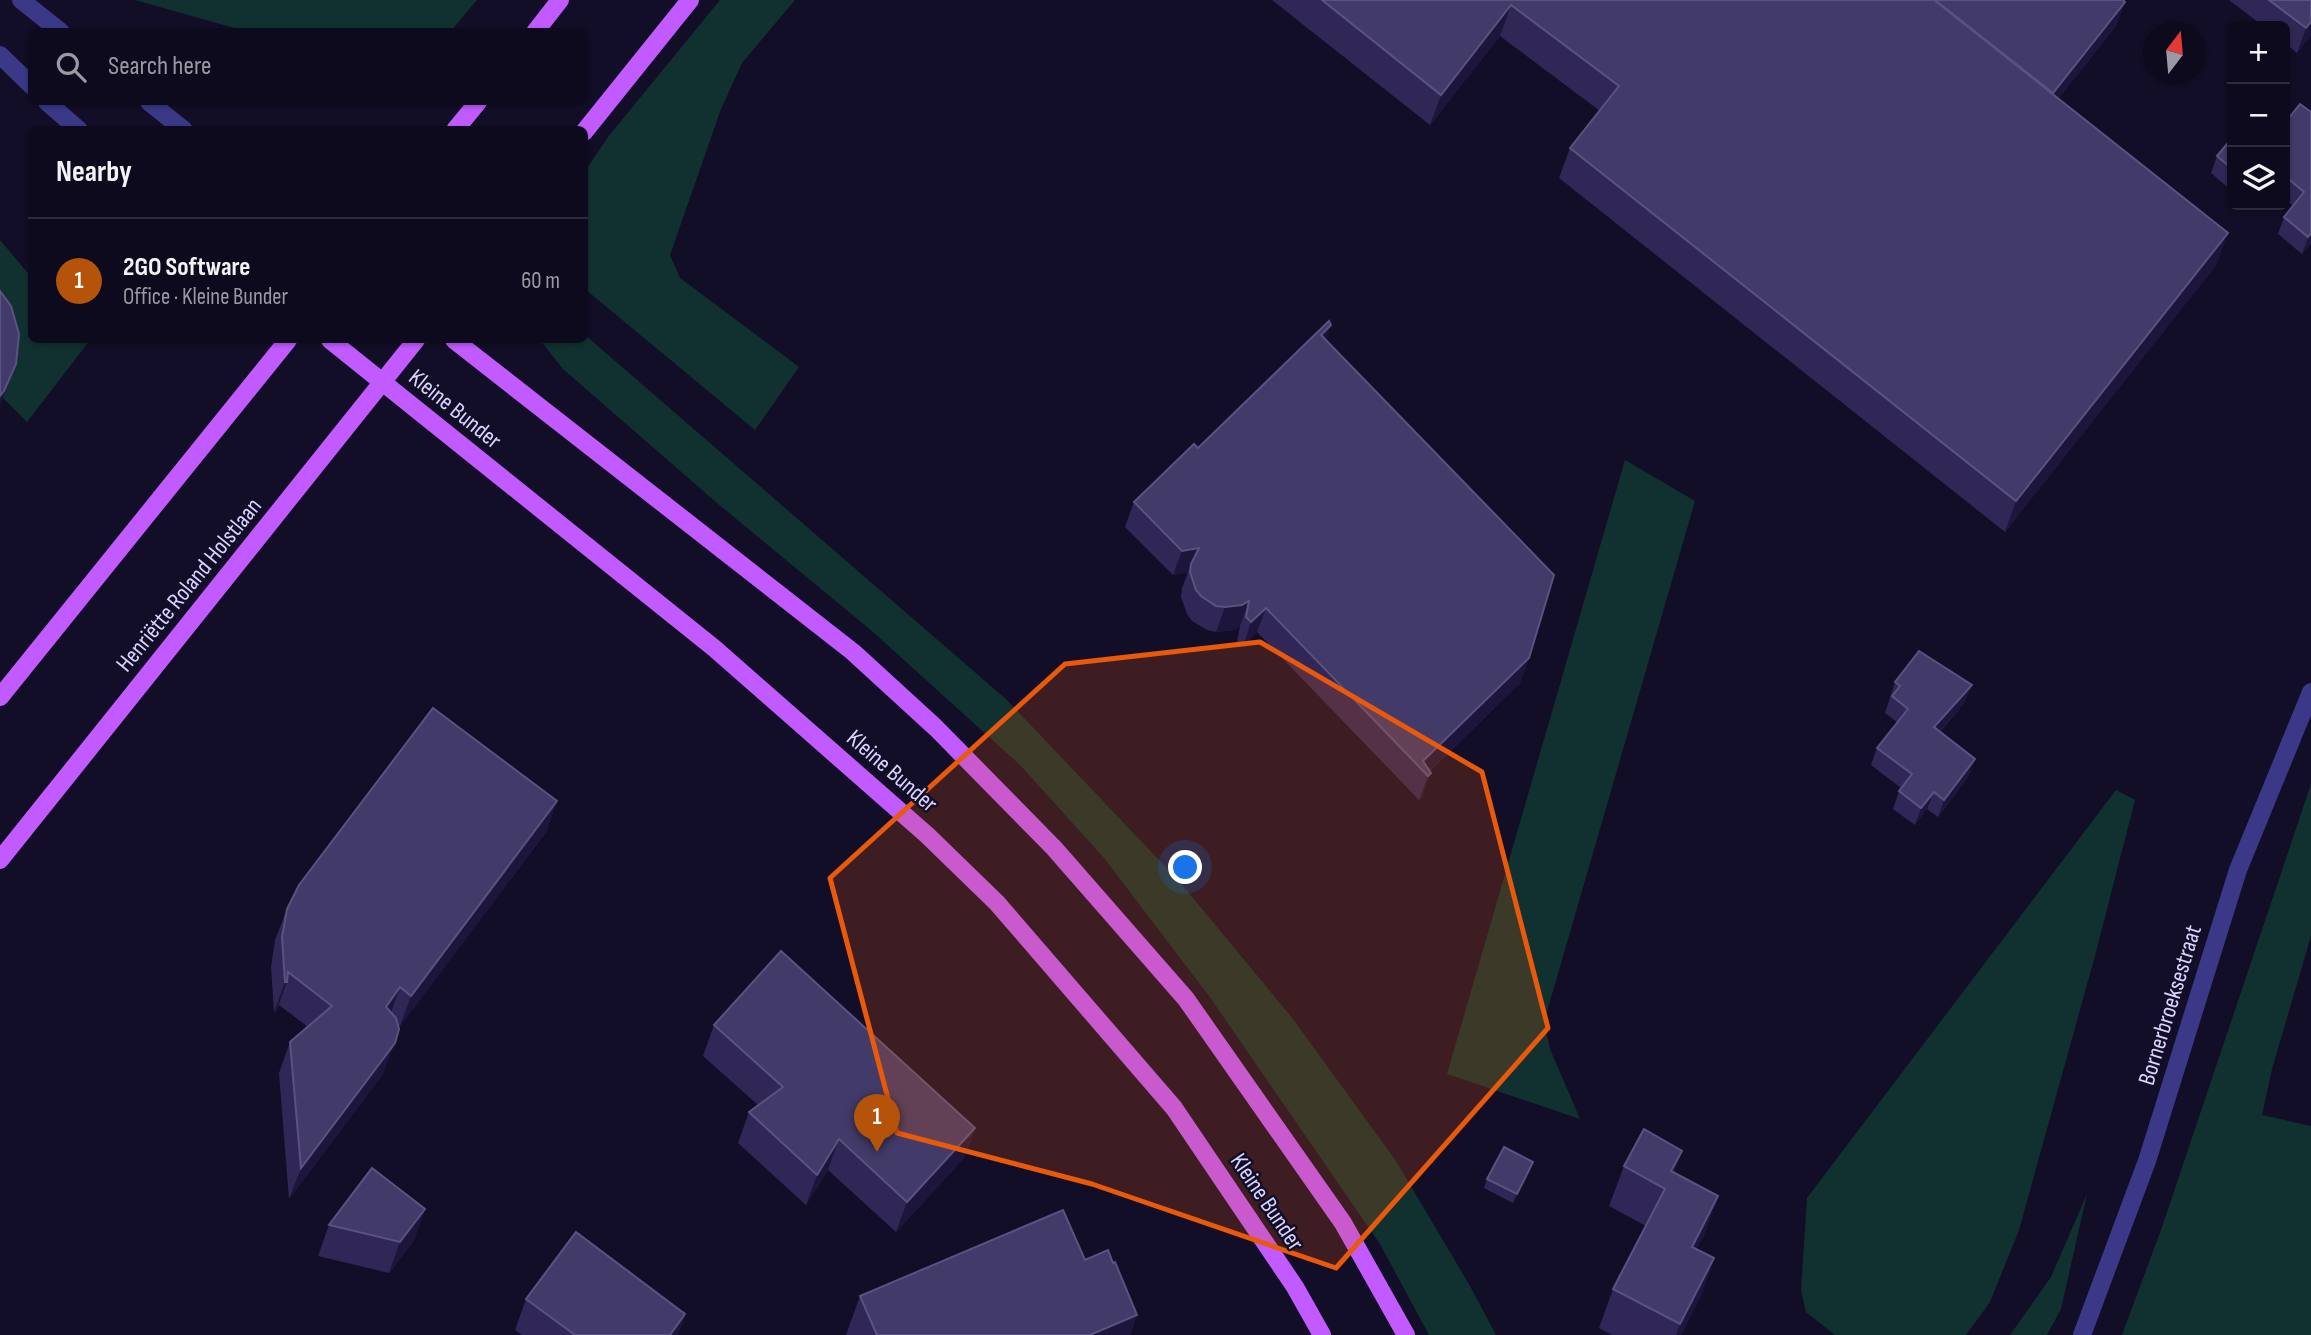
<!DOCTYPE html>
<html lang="en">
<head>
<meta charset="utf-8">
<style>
  body { margin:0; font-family:"Sofia Sans Condensed",sans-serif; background:#171326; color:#f1f3f6 }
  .controls { position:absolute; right:21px; top:21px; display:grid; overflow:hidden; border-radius:10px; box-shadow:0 2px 5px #0004 }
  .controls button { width:63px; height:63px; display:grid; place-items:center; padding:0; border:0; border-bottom:2px solid #2e2b3b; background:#0e0a1d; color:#f1f3f6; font:35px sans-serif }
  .compass { position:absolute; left:2143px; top:21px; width:63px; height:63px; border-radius:50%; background:#0e0a1d; box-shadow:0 2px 5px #0004; rotate:16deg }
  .you { position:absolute; left:1186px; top:868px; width:24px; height:24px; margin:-18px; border:5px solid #fff; border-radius:50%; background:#1a73e8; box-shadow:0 0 0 10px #1a73e833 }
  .badge { display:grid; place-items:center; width:46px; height:46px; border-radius:50%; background:#b45309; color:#fff; font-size:23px; font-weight:700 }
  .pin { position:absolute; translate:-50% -58px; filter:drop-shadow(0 2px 4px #0008) }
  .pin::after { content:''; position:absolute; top:37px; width:24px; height:21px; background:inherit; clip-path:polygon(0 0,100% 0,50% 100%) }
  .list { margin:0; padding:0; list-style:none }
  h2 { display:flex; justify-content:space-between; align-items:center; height:91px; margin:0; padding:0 28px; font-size:30px }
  h2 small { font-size:23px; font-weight:400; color:#9b9aa4 }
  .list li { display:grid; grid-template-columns:46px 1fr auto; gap:21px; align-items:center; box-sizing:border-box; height:126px; padding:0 28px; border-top:2px solid #2e2b3b }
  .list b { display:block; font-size:26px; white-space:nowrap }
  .list p { margin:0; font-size:23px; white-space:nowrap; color:#9b9aa4 }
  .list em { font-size:23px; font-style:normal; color:#9b9aa4 }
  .icon { flex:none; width:38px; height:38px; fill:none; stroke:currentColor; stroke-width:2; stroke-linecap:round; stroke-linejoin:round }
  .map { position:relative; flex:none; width:2311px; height:1335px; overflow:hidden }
  .search { position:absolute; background:#0e0a1d; box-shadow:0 2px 5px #0004; left:28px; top:28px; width:560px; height:77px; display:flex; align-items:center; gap:18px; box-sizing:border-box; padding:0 24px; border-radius:10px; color:#9b9aa4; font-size:26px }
  .panel { position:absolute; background:#0e0a1d; box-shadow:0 2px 5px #0004; left:28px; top:126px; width:560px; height:217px; border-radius:10px }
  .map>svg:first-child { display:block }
</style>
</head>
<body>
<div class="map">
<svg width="2311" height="1335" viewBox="0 0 2311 1335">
  <rect width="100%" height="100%" fill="#130e27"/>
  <g fill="#113130">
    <polygon points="135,0 477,0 451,31 245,31"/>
    <polygon points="720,0 795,0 742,63 721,109 670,255 680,278 799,367 755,430 585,289 585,171 608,137"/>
    <polygon points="0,240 31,277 32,340 90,340 27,422 0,395"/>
    <polygon points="585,335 1007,700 1179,881 1293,1019 1396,1161 1470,1286 1496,1335 1429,1335 1380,1244 1209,996 1104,858 1021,766 872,631 717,503 563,369 540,340 584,340"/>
    <polygon points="1625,460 1695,501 1544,1022 1550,1049 1580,1119 1447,1074"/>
    <polygon points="2311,784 2311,936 2272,1069 2262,1115 2311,1126 2311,1335 2122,1335 2161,1230"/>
    <polygon points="2116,790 2135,800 2096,952 2019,1230 1990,1302 1966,1335 1835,1335 1806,1312 1801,1290 1807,1198"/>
    <polygon points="2087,1194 2061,1309 2047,1335 2010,1335 2051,1277"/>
  </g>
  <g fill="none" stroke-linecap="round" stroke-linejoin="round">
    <g stroke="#3b3888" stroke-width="18">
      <polyline points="21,0 61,32"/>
      <polyline points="0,55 32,86"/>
      <polyline points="47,102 79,130"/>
      <polyline points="149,102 184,130"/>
      <polyline points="2082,1335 2147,1161 2238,870 2311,692"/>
    </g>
    <g stroke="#c25bff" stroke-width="18">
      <polyline points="535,32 560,0"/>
      <polyline points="455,130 478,102"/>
      <polyline points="584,132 690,0"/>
      <polyline points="330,340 714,648 927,835 997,903 1174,1108 1295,1287 1322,1335"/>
      <polyline points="454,340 853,652 936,728 1054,848 1186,999 1343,1223 1406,1335"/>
      <polyline points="0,697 288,340"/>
      <polyline points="0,860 416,340"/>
    </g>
  </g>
  <g fill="#302756">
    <polygon points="1272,0 2123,0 2125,2 2116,26 2058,99 2217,264 2005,532 1559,178 1570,148 1600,111 1500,36 1430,125"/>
    <polygon points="2229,0 2311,0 2311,35 2297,53 2285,43 2285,26 2263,26"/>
    <polygon points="2311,112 2311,243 2302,254 2278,234 2284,217 2293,206 2285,199 2285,123"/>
    <polygon points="2232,138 2232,191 2211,173 2217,156"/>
    <polygon points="1326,340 1529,658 1520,683 1430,771 1422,798 1419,800 1257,632 1243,647 1237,642 1240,626 1233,630 1216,632 1207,630 1192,621 1187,614 1181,597 1182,588 1188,572 1173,575 1125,527 1134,502"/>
    <polygon points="1895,682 1965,702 1940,732 1969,776 1938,817 1927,809 1915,825 1893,809 1899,791 1901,788 1871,765 1877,748 1897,722 1885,713"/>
    <polygon points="557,801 546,832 400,1026 398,1025 383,1074 289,1199 279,1073 290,1042 308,1027 279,1005 276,1012 274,1012 271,967 275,940 287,909"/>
    <polygon points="714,1025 975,1128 964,1158 896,1232 828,1170 806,1205 738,1143 749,1112 758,1105 703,1056"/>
    <polygon points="1682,1151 1674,1172 1718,1196 1704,1235 1696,1249 1714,1258 1700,1298 1681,1335 1612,1335 1599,1328 1613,1289 1646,1226 1609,1206 1624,1166"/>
    <polygon points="1533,1162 1530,1171 1513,1203 1484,1188 1487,1179"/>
    <polygon points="425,1209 414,1240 389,1273 318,1256 329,1225"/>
    <polygon points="1085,1260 1137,1315 1130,1335 846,1335 860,1296"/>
    <polygon points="526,1299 685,1314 678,1335 522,1335 515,1330"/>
  </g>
  <g fill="#1d153b">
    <polygon points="2125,2 2116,26 2044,117 2053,93"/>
    <polygon points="1511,5 1500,36 1430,125 1441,95"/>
    <polygon points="2311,22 2311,35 2297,53 2306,28"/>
    <polygon points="2228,233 2217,264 2005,532 2016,501"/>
    <polygon points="2311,233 2311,243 2302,254 2308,237"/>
    <polygon points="1331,325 1323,349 1321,335"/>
    <polygon points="16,364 7,388 0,405 0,396"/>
    <polygon points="1199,548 1188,572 1173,575 1182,551"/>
    <polygon points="1249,601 1240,626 1233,630 1216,632 1225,607"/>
    <polygon points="1266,608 1257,632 1243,647 1251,622"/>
    <polygon points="1529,658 1520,683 1426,774 1423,761"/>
    <polygon points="1972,685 1965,702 1928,745 1934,727"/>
    <polygon points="1975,759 1969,776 1938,817 1944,800"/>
    <polygon points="1431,773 1422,798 1419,800 1428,776"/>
    <polygon points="1934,792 1927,809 1915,825 1921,808"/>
    <polygon points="557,801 546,832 400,1026 411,996"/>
    <polygon points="285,982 287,982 276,1012 274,1012"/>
    <polygon points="400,987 389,1018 386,1007"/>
    <polygon points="395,1043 383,1074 289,1199 301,1168"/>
    <polygon points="975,1128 964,1158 896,1232 907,1202"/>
    <polygon points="839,1139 828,1170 806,1205 817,1175"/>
    <polygon points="1682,1151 1667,1190 1671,1171"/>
    <polygon points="1533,1162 1530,1171 1513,1203 1517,1194"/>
    <polygon points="1718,1196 1704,1235 1677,1286 1692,1247"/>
    <polygon points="425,1209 414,1240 389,1273 400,1242"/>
    <polygon points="1714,1258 1700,1298 1681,1335 1676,1335 1680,1324"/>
    <polygon points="685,1314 678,1335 670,1335"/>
    <polygon points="1137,1315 1130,1335 1090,1335"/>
  </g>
  <g fill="#423a68" stroke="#5a5280" stroke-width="2">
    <polygon points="1322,0 1934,0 2228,233 2016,501 1570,148 1619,86 1511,5 1441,95"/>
    <polygon points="1935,0 2123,0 2125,2 2053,93"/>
    <polygon points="2269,0 2311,0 2311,22 2306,28"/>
    <polygon points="2300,104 2311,112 2311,233 2308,237 2284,217 2304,192 2285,176 2285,123"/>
    <polygon points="2232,138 2232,169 2217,156"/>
    <polygon points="0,291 11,306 19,334 16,364 4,391 0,396"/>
    <polygon points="1329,321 1331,325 1321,335 1554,575 1529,658 1423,761 1431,773 1428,776 1266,608 1251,622 1246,617 1249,601 1242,605 1225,607 1216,606 1201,596 1196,590 1190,572 1191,564 1199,548 1182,551 1134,502 1194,444 1198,448"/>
    <polygon points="1919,651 1972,685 1934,727 1975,759 1944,800 1934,792 1921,808 1899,791 1912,774 1877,748 1908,709 1892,696 1900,686 1895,682"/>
    <polygon points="433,708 557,801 411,996 400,987 386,1007 396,1018 399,1029 395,1043 301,1168 290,1042 332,1006 288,972 287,982 285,982 282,937 287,909 299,885"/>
    <polygon points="781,951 975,1128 907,1202 839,1139 817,1175 749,1112 783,1087 714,1025"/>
    <polygon points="1644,1129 1682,1151 1671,1171 1718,1196 1692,1247 1714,1258 1680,1324 1613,1289 1665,1189 1624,1166"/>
    <polygon points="1504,1147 1533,1162 1517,1194 1487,1179"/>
    <polygon points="372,1168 425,1209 400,1242 329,1225"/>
    <polygon points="1063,1210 1085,1260 1108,1250 1113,1263 1115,1262 1137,1315 1090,1335 877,1335 860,1296"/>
    <polygon points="576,1232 685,1314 670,1335 575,1335 526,1299"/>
  </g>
  <path fill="#e8590c" fill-opacity="0.2" stroke="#e8590c" stroke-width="5" stroke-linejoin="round" d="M1260 642 1482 772 1548 1028 1336 1268 1092 1184 897 1133 830 878 1065 664Z"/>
  <g text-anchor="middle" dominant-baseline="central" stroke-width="5" stroke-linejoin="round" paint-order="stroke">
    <g font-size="24" fill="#d9d4ff" stroke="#130e27">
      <text transform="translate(455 409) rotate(39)">Kleine Bunder</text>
      <text transform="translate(189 585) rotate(-51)">Henriëtte Roland Holstlaan</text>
      <text transform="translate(892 771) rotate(41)">Kleine Bunder</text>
      <text transform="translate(2170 1005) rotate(-73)">Bornerbroeksestraat</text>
      <text transform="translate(1267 1202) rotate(56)">Kleine Bunder</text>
    </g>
  </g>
</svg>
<div class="controls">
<button>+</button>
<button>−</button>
<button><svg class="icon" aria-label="layers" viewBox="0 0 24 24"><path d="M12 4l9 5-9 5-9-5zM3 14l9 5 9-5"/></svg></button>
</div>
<svg class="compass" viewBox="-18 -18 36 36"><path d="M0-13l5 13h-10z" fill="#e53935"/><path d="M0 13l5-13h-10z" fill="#9b9aa4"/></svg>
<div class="you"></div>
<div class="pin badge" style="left:877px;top:1152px">1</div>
<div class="search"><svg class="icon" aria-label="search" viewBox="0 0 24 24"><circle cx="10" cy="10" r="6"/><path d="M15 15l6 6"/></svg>Search here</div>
<section class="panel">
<h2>Nearby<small></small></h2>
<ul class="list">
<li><span class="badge">1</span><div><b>2GO Software</b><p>Office · Kleine Bunder</p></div><em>60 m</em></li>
</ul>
</section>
</div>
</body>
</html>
